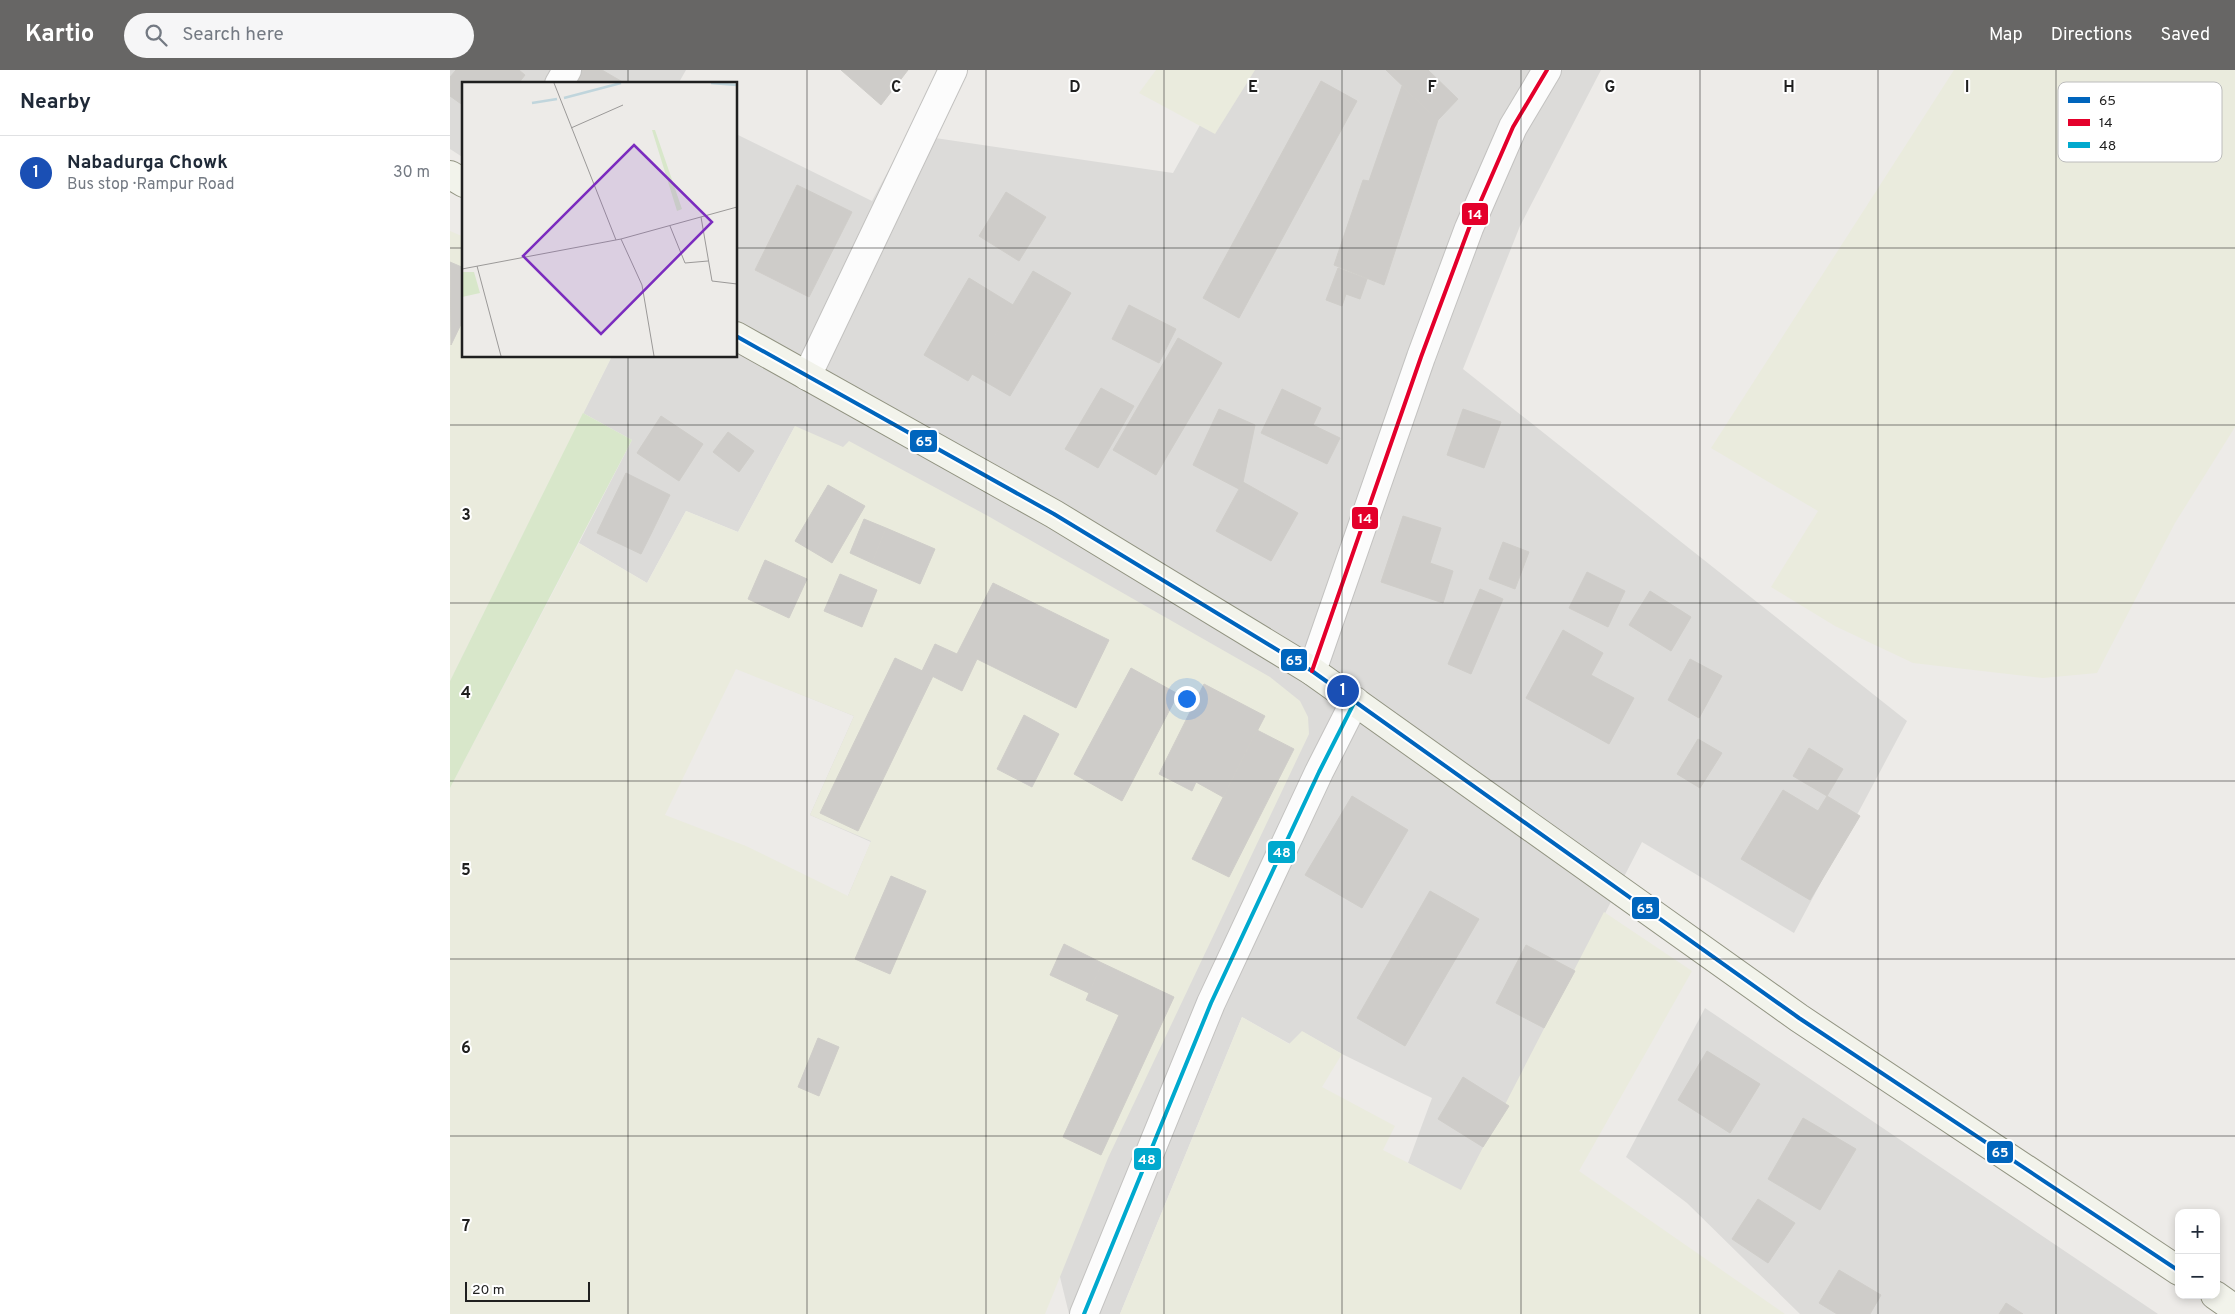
<!DOCTYPE html>
<html lang="en">
<head>
<meta charset="utf-8">
<style>
  body { margin:0; font-family:Overpass,sans-serif; background:#f6f6f7; color:#1f2937 }
  .controls { position:absolute; right:15px; bottom:15px; display:grid; overflow:hidden; border-radius:10px; box-shadow:0 2px 8px #0003 }
  .controls button { width:45px; height:45px; display:grid; place-items:center; padding:0; border:0; border-bottom:1px solid #e0e1e3; background:#fff; color:#1f2937; font:25px sans-serif }
  .scale { position:absolute; left:15px; bottom:12px; width:125px; box-sizing:border-box; padding-left:5px; border:2px solid #1f1f1f; border-top:0; font-size:14px; line-height:18px; white-space:nowrap; color:#1f1f1f; -webkit-text-stroke:4px #fff; paint-order:stroke }
  .you { position:absolute; left:736px; top:628px; width:18px; height:18px; margin:-12px; border:4px solid #fff; border-radius:50%; background:#1a73e8; box-shadow:0 0 0 8px #1a73e833 }
  .badge { display:grid; place-items:center; width:32px; height:32px; border-radius:50%; background:#676665; color:#fff; font-size:16px; font-weight:700 }
  .pin { position:absolute; translate:-50% -50%; border:2px solid #fff; box-shadow:0 1px 5px #0006 }
  .list { margin:0; padding:0; list-style:none }
  h2 { display:flex; justify-content:space-between; align-items:center; height:65px; margin:0; padding:0 20px; font-size:21px }
  h2 small { font-size:16px; font-weight:400; color:#747a83 }
  .list li { display:grid; grid-template-columns:32px 1fr auto; gap:15px; align-items:center; box-sizing:border-box; height:75px; padding:0 20px; border-top:1px solid #e0e1e3 }
  .list b { display:block; font-size:19px; white-space:nowrap }
  .list p { margin:0; font-size:16px; white-space:nowrap; color:#747a83 }
  .list em { font-size:16px; font-style:normal; color:#747a83 }
  .icon { flex:none; width:28px; height:28px; fill:none; stroke:currentColor; stroke-width:2; stroke-linecap:round; stroke-linejoin:round }
  .map { position:relative; flex:none; width:1785px; height:1244px; overflow:hidden }
  header { display:flex; align-items:center; gap:30px; box-sizing:border-box; height:70px; padding:0 25px; background:#676665; color:#fff }
  header strong { font-size:24px }
  nav { display:flex; gap:28px; margin-inline-start:auto; font-size:18px }
  .search { width:350px; height:45px; background:#f6f6f7; display:flex; align-items:center; gap:12px; box-sizing:border-box; padding:0 18px; border-radius:28px; color:#747a83; font-size:19px }
  main { display:flex }
  aside { flex:1; background:#fff }
  .map>svg:first-child { display:block }
</style>
</head>
<body>
<header>
<strong>Kartio</strong>
<div class="search"><svg class="icon" aria-label="search" viewBox="0 0 24 24"><circle cx="10" cy="10" r="6"/><path d="M15 15l6 6"/></svg>Search here</div>
<nav><a>Map</a><a>Directions</a><a>Saved</a></nav>
</header>
<main>
<aside>
<h2>Nearby<small></small></h2>
<ul class="list">
<li><span class="badge" style="background:#1a4fb4">1</span><div><b>Nabadurga Chowk</b><p>Bus stop · Rampur Road</p></div><em>30 m</em></li>
</ul>
</aside>
<div class="map">
<svg width="1785" height="1244" viewBox="0 0 1785 1244">
  <rect width="100%" height="100%" fill="#edebe8"/>
  <g fill="#dcdbd9">
    <polygon points="0,0 236,0 228,14 14,14 14,88 0,79"/>
    <polygon points="781,0 1151,0 1070,156 1013,299 1457,651 1344,863 1192,772 1011,1121 958,1093 982,1028 892,984 853,962 840,974 792,947 670,1244 619,1244 610,1207 398,826 421,772 360,745 404,646 286,598 345,356 288,462 236,441 197,513 129,473 182,370 133,343 162,286 286,286 286,64 422,131 458,64 723,103"/>
    <polygon points="1255,938 1708,1244 1350,1244 1237,1133 1176,1087"/>
  </g>
  <g fill="#eaebdd" fill-rule="evenodd">
    <polygon points="706,0 805,0 765,64 689,23"/>
    <polygon points="1504,0 1785,0 1785,357 1725,453 1647,603 1593,608 1463,593 1385,556 1321,517 1368,441 1261,378"/>
    <polygon points="0,161 14,167 14,286 162,286 0,611"/>
    <path d="M345 356 393 377 399 371 538 446 820 607 850 631 858 647 859 664 658 1088 595 1244H0V718L129 473 197 513 236 441 288 462ZM286 599 404 646 360 745 421 771 398 826 296 776 215 745Z"/>
    <polygon points="1154,842 1242,901 1129,1101 1335,1244 670,1244 792,947 839,974 852,961 892,984 872,1017 945,1056 933,1080 1011,1120"/>
  </g>
  <polygon fill="#d8e7ca" points="133,343 182,370 0,718 0,611"/>
  <g fill="#ceccc9" stroke="#cfcdc9">
    <polygon points="6,0 69,0 75,5 68,14 14,14 14,36 0,26 0,7"/>
    <polygon points="127,0 152,0 176,14 120,14"/>
    <polygon points="391,0 458,0 431,35"/>
    <polygon points="936,0 978,0 1008,29 988,50"/>
    <polygon points="871,11 907,31 789,248 753,228"/>
    <polygon points="952,16 988,50 934,215 884,195 913,110 919,111"/>
    <polygon points="347,115 402,142 359,227 305,200"/>
    <polygon points="556,122 596,147 569,191 529,166"/>
    <polygon points="0,192 14,198 14,248 1,275"/>
    <polygon points="888,198 917,209 910,229 896,224 892,236 876,230"/>
    <polygon points="583,201 621,223 560,326 522,304"/>
    <polygon points="519,208 563,235 518,311 474,285"/>
    <polygon points="679,235 726,259 709,293 662,269"/>
    <polygon points="728,268 772,293 706,405 663,380"/>
    <polygon points="651,318 684,336 648,398 615,379"/>
    <polygon points="832,319 871,338 863,355 890,368 877,394 811,363"/>
    <polygon points="769,339 805,355 793,412 789,419 743,395"/>
    <polygon points="1013,339 1051,352 1034,398 997,385"/>
    <polygon points="211,346 253,374 229,411 187,383"/>
    <polygon points="278,362 304,381 289,402 263,382"/>
    <polygon points="176,403 220,425 202,462 158,440"/>
    <polygon points="793,412 848,443 821,491 766,461"/>
    <polygon points="378,415 415,436 382,493 345,471"/>
    <polygon points="158,440 202,462 191,484 147,463"/>
    <polygon points="953,446 991,458 980,493 1003,501 993,533 931,512"/>
    <polygon points="414,449 436,458 422,493 400,483"/>
    <polygon points="436,458 485,479 470,514 422,493"/>
    <polygon points="1053,472 1079,482 1065,519 1039,509"/>
    <polygon points="315,490 357,509 339,548 298,529"/>
    <polygon points="1137,502 1175,521 1158,557 1119,538"/>
    <polygon points="390,504 427,520 412,557 374,541"/>
    <polygon points="543,513 659,570 626,638 527,589 512,621 472,601 485,574 507,584"/>
    <polygon points="1030,519 1053,529 1021,604 998,594"/>
    <polygon points="1200,521 1241,547 1221,581 1179,555"/>
    <polygon points="1113,560 1153,583 1141,605 1184,628 1159,674 1076,628"/>
    <polygon points="445,588 483,606 408,761 370,743"/>
    <polygon points="1240,589 1272,606 1249,648 1218,630"/>
    <polygon points="681,598 728,624 672,731 624,704"/>
    <polygon points="754,614 815,646 773,727 746,712 742,721 709,704"/>
    <polygon points="574,645 609,664 582,717 547,699"/>
    <polygon points="807,660 844,679 779,807 742,789"/>
    <polygon points="1248,669 1272,683 1250,718 1227,704"/>
    <polygon points="1359,678 1393,699 1377,726 1343,706"/>
    <polygon points="1333,720 1368,741 1377,726 1410,746 1360,830 1291,789"/>
    <polygon points="902,726 958,760 912,838 855,805"/>
    <polygon points="441,806 476,821 440,904 405,889"/>
    <polygon points="980,821 1029,849 998,902 950,873"/>
    <polygon points="950,873 998,902 955,976 907,948"/>
    <polygon points="614,874 652,893 639,923 600,905"/>
    <polygon points="1076,875 1125,901 1094,958 1046,933"/>
    <polygon points="652,893 724,927 651,1085 613,1067 669,945 636,930"/>
    <polygon points="368,968 389,977 369,1026 348,1017"/>
    <polygon points="1257,981 1310,1014 1280,1063 1228,1030"/>
    <polygon points="1013,1007 1059,1036 1033,1077 988,1049"/>
    <polygon points="1353,1048 1406,1079 1370,1140 1318,1109"/>
    <polygon points="1308,1129 1345,1153 1318,1193 1282,1169"/>
    <polygon points="1389,1200 1431,1225 1420,1244 1387,1244 1369,1233"/>
    <polygon points="1556,1233 1573,1244 1549,1244"/>
  </g>
  <g fill="none" stroke-linecap="round" stroke-linejoin="round">
    <g stroke="#c3c2c0" stroke-width="30">
      <g id="street">
        <polyline points="109,14 117,0"/>
        <polyline points="357,306 503,0"/>
        <polyline points="862,601 971,287 1019,158 1063,57 1097,0"/>
        <polyline points="634,1244 761,933 869,702 905,631"/>
      </g>
    </g>
    <g stroke="#929482" stroke-width="30">
      <g id="secondary">
        <polyline points="0,105 14,113"/>
        <polyline points="286,266 604,444 862,601 1349,948 1729,1201"/>
        <polyline points="1765,1225 1785,1239"/>
      </g>
    </g>
    <use href="#street" stroke="#fcfcfc" stroke-width="28"/>
    <use href="#secondary" stroke="#f2f3eb" stroke-width="28"/>
    <g stroke="#fff" stroke-width="8">
      <polyline id="bus-1" points="286,266 604,444 862,601 1349,948 1729,1201"/>
    </g>
    <g stroke="#fff" stroke-width="8">
      <polyline id="bus-2" points="862,601 971,287 1019,158 1063,57 1097,0"/>
    </g>
    <g stroke="#fff" stroke-width="8">
      <polyline id="bus-3" points="634,1244 761,933 869,702 905,631"/>
    </g>
    <use href="#bus-1" stroke="#0065bd" stroke-width="4"/>
    <use href="#bus-2" stroke="#e4002b" stroke-width="4"/>
    <use href="#bus-3" stroke="#00a9ce" stroke-width="4"/>
  </g>
  <path fill="none" stroke="#1f1f1f" stroke-width="1" stroke-opacity="0.55" d="M178 0V14M357 0V1244M536 0V1244M714 0V1244M892 0V1244M1071 0V1244M1250 0V1244M1428 0V1244M1606 0V1244M0 178H14M286 178H1785M178 286V1244M0 355H1785M0 533H1785M0 711H1785M0 889H1785M0 1066H1785"/>
  <g transform="translate(12 12)">
    <rect width="275" height="275" fill="#edebe8"/>
    <path d="M190 48H193L220 127 215 129ZM0 190H12L18 211 0 215Z" fill="#d8e7ca"/>
    <path fill="none" stroke="#c0d5dc" stroke-width="2.5" d="M249 1 275 3M102 16 159 1M70 21 95 17"/>
    <path fill="none" stroke="#9b9998" stroke-width="1" d="M92 1 154 158M109 46 161 23M239 135 250 199 275 202M208 144 223 181 246 179M159 157 180 203 192 274M15 184 39 274M0 187 159 157 275 125"/>
    <path fill="#7b2cbf" fill-opacity="0.15" stroke="#7b2cbf" stroke-width="2.5" d="M172 63 250 140 139 252 61 174Z"/>
    <rect width="275" height="275" fill="none" stroke="#1f1f1f" stroke-width="2.5"/>
  </g>
  <rect x="1608" y="12" width="164" height="80" rx="8" fill="#fff" stroke="#bcbcbc" stroke-width="1"/>
  <rect x="1618" y="27" width="22" height="6" fill="#0065bd"/>
  <rect x="1618" y="49" width="22" height="7" fill="#e4002b"/>
  <rect x="1618" y="72" width="22" height="6" fill="#00a9ce"/>
  <g font-size="14" fill="#1f1f1f">
    <text x="1649" y="35">65</text>
    <text x="1649" y="57">14</text>
    <text x="1649" y="80">48</text>
  </g>
  <g font-size="16" text-anchor="middle" font-weight="bold" fill="#1f1f1f" stroke="#fff" stroke-width="4" stroke-linejoin="round" paint-order="stroke">
    <text x="446" y="22">C</text>
    <text x="625" y="22">D</text>
    <text x="803" y="22">E</text>
    <text x="982" y="22">F</text>
    <text x="1160" y="22">G</text>
    <text x="1339" y="22">H</text>
    <text x="1517" y="22">I</text>
    <text x="16" y="450">3</text>
    <text x="16" y="628">4</text>
    <text x="16" y="805">5</text>
    <text x="16" y="983">6</text>
    <text x="16" y="1161">7</text>
  </g>
  <g stroke="#fff" stroke-width="2">
    <rect x="1011" y="132" width="28" height="24" rx="5" fill="#e4002b"/>
    <rect x="459" y="359" width="29" height="24" rx="5" fill="#0065bd"/>
    <rect x="901" y="436" width="28" height="24" rx="5" fill="#e4002b"/>
    <rect x="830" y="578" width="28" height="24" rx="5" fill="#0065bd"/>
    <rect x="817" y="770" width="29" height="24" rx="5" fill="#00a9ce"/>
    <rect x="1181" y="826" width="29" height="24" rx="5" fill="#0065bd"/>
    <rect x="1536" y="1070" width="28" height="24" rx="5" fill="#0065bd"/>
    <rect x="683" y="1077" width="29" height="24" rx="5" fill="#00a9ce"/>
  </g>
  <g font-size="14" text-anchor="middle" font-weight="bold" fill="#fff">
    <text x="1025" y="149">14</text>
    <text x="474" y="376">65</text>
    <text x="915" y="453">14</text>
    <text x="844" y="595">65</text>
    <text x="832" y="787">48</text>
    <text x="1195" y="843">65</text>
    <text x="1550" y="1087">65</text>
    <text x="697" y="1094">48</text>
  </g>
</svg>
<div class="controls">
<button>+</button>
<button>−</button>
</div>
<div class="scale">20 m</div>
<div class="you"></div>
<div class="pin badge" style="left:893px;top:621px;background:#1a4fb4">1</div>
</div>
</main>
</body>
</html>
